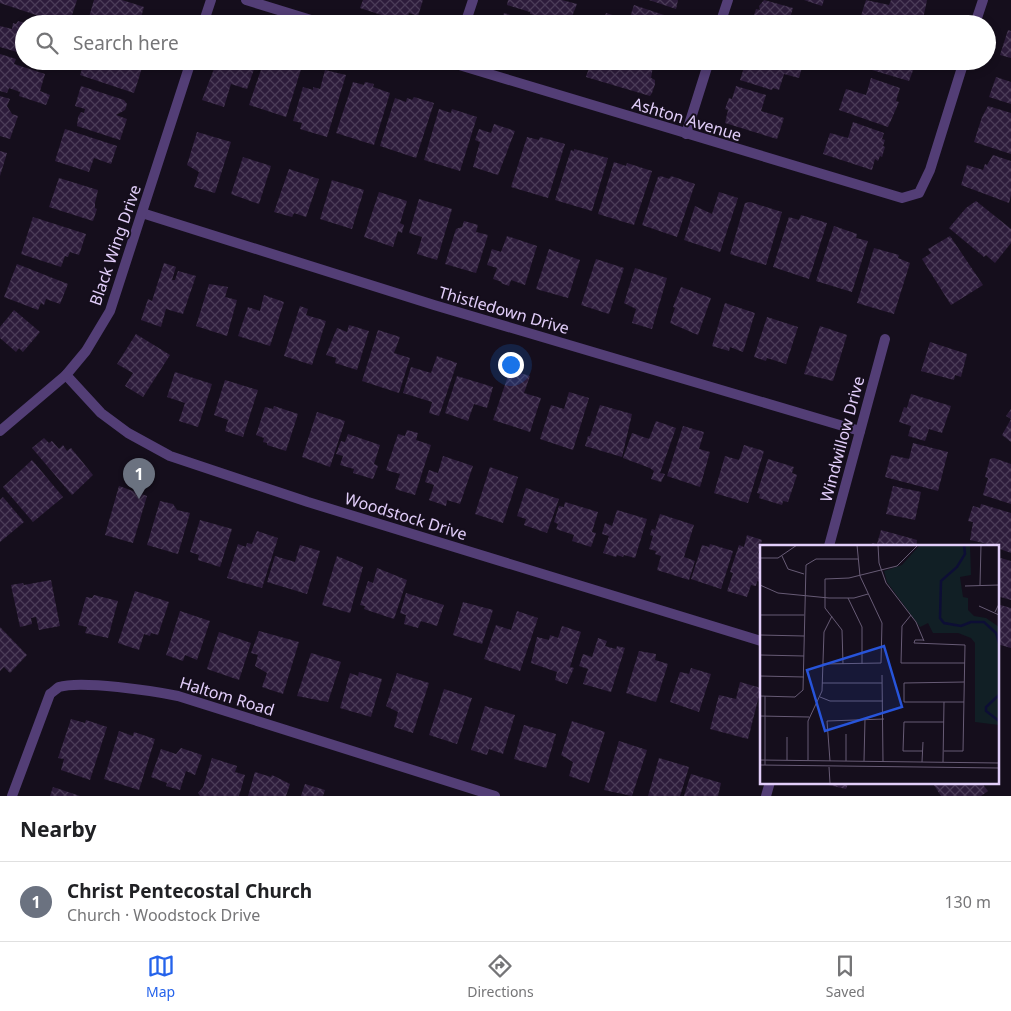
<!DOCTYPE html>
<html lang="en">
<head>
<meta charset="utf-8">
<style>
  body { margin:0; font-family:"Noto Sans",sans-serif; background:#f2f2f2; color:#202124 }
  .you { position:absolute; left:510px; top:364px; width:18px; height:18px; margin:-12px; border:4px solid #fff; border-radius:50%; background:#1a73e8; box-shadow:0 0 0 8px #1a73e833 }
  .badge { display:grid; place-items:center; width:32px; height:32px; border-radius:50%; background:#2563eb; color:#fff; font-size:16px; font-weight:700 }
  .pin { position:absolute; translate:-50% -41px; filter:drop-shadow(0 1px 2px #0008) }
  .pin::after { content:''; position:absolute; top:26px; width:18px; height:15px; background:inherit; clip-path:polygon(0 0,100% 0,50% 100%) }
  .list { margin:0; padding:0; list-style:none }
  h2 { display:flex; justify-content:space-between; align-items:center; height:65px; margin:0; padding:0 20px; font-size:21px }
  h2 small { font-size:16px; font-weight:400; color:#757577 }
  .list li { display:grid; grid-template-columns:32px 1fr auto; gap:15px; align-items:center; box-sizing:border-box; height:80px; padding:0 20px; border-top:1px solid #e0e0e0 }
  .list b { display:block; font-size:19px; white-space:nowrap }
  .list p { margin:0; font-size:16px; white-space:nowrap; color:#757577 }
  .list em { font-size:16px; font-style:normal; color:#757577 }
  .icon { flex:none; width:28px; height:28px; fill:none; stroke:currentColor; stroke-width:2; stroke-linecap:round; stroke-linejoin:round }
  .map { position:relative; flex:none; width:1011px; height:796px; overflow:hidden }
  .search { position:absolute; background:#fff; box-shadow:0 2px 8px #0003; left:15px; right:15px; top:15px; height:55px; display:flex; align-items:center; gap:12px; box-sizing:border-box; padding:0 18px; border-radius:28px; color:#757577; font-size:19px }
  .sheet { height:145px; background:#fff }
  nav { display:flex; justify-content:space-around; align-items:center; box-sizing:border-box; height:70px; border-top:1px solid #e0e0e0; background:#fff; font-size:14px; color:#757577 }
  nav a { display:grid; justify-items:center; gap:2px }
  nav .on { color:#2563eb }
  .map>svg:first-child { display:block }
</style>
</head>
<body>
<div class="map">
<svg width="1011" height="796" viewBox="0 0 1011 796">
  <defs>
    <pattern id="building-cross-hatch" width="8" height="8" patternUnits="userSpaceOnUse" patternTransform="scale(1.25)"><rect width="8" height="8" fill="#2d1c3b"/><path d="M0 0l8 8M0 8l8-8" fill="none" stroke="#4b3c58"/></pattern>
  </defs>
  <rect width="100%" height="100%" fill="#150e1c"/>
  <g fill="url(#building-cross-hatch)">
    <polygon points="0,0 77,0 69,24 63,24 0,3"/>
    <polygon points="94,0 122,0 144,7 139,24 87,24"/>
    <polygon points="363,0 423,0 418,16 409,13 406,23 360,8"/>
    <polygon points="508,0 562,0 577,4 569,24 530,14 530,12 507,5"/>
    <polygon points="649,0 678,0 676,9"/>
    <polygon points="764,0 793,8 788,24 752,22 756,9 760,10 759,6"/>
    <polygon points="804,0 824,0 822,6"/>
    <polygon points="866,0 889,5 891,0 927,0 923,19 927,21 926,24 876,24 860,19"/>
    <polygon points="634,5 667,16 665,24 602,24 606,13 629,20"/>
    <polygon points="504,13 537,23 537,24 501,24"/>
    <polygon points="18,21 24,23 24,54 0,47 0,26 12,29 13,23 16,24"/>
    <polygon points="1008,30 1011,31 1011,58 1000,55"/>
    <polygon points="0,54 16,59 14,64 45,74 40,91 50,95 46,105 19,96 20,92 9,88 7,93 0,91"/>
    <polygon points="85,61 140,61 139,67 142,68 134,93 80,75"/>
    <polygon points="217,61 257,61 247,89 231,84 224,107 202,100"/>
    <polygon points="264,61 303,63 286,117 249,105"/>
    <polygon points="529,61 550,61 548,67"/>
    <polygon points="591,61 605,61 616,64 617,61 654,61 651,78 655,80 655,84 652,93 650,96 586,77"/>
    <polygon points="746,61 804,61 799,78 784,74 779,90 773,88 772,90 740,80"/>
    <polygon points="912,61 914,68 909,81 845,62"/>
    <polygon points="325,70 346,75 327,137 300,129 302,123 293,121 303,87 313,90 313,87 320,89"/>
    <polygon points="996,77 1011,82 1011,104 989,97"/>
    <polygon points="871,78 900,88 896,101 899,102 888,127 839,110 846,89 866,95"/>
    <polygon points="353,82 364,85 365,82 374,84 373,87 390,93 374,145 336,133"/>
    <polygon points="81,86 124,100 127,104 125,110 116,115 127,119 120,140 77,126 78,117 81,112 84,113 85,109 75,106"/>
    <polygon points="736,86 766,95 761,111 784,118 777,139 725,123 728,110 725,109 729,98 732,99"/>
    <polygon points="0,96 10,99 7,106 12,114 18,116 10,139 0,136"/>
    <polygon points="414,97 434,103 416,158 380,146 395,98 406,102 407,98 412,100"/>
    <polygon points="988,106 1011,113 1011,154 974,142 982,117"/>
    <polygon points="439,109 451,113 452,109 477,117 460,171 424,160"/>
    <polygon points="853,122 884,133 882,139 885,140 883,146 885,147 882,157 880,156 878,161 875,159 872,170 823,154 830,133 848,138"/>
    <polygon points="494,124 515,131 498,175 473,167 480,142 475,140 479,129 491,133"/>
    <polygon points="65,129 117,146 111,164 94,158 89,172 55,161"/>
    <polygon points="197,132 231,142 215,193 194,187 199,172 187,165"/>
    <polygon points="527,137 539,140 540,137 565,144 548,198 511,187"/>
    <polygon points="574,149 608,158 592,211 555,200 571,150 574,151"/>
    <polygon points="0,151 7,153 0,176"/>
    <polygon points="993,155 1011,161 1011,195 1009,203 961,185 967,165 983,170 985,164 987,165"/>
    <polygon points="243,157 271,166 259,204 231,194"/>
    <polygon points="614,162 626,166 627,163 652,171 634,225 598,214"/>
    <polygon points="289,169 319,179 306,217 294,213 292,217 274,212"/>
    <polygon points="661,176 669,179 671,176 695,184 677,237 642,225 658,177"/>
    <polygon points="59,178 98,190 95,203 95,208 97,209 93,221 49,207"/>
    <polygon points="332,180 364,190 352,229 320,219"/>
    <polygon points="379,192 407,201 400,223 404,225 402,233 398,231 393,247 364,237"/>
    <polygon points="719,192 738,198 720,252 684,240 695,206 712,214"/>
    <polygon points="419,199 452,209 437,260 417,254 422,237 409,233"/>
    <polygon points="976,201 1011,229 1011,243 995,263 986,255 984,257 949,228 966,208"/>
    <polygon points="750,202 782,212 766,265 730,254 745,203"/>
    <polygon points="801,215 827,223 809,279 773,267 789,217 799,220"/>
    <polygon points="33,217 86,234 79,255 70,252 68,257 65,256 61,267 21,254"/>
    <polygon points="464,221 478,225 476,232 488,235 476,273 445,264 456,229 462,227"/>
    <polygon points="834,226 857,234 856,238 868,241 852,292 816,281"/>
    <polygon points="507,236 537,246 525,285 511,280 509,286 501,283 502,282 493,279 497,268 487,265 492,249 501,252"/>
    <polygon points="950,236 983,285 951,305 922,259 931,253 928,249"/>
    <polygon points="874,248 899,255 898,258 910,263 894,314 857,303"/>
    <polygon points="549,249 580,260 568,298 536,289"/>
    <polygon points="596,259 624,268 609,314 581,305"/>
    <polygon points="164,263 176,267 172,280 175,280 178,271 196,276 183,314 166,309 161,327 141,320 148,299 152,301"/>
    <polygon points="17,264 68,284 60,304 46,299 44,305 41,303 38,310 4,297"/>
    <polygon points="635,268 667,278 652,329 632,323 636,309 624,303"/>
    <polygon points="209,284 228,287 225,297 237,300 227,336 196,326"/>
    <polygon points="681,287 711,298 698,335 670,323 675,308 673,307"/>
    <polygon points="264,295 284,302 270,346 238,336 248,307 260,311"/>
    <polygon points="725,303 755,313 743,352 730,347 729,351 712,346"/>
    <polygon points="300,306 308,309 306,315 326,321 312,365 284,356"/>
    <polygon points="14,310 40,332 23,352 19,348 16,352 0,338 0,327"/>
    <polygon points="767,317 798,327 786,364 767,358 766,361 754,357"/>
    <polygon points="349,325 369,331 357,370 335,363 336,358 326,355 337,328 347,332"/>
    <polygon points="820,326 847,335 833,381 804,374"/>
    <polygon points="378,330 400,337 394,353 410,358 399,393 362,381"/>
    <polygon points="136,334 170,355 143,397 125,386 133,373 117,364"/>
    <polygon points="930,342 967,354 961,377 955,375 954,380 921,371"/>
    <polygon points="437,356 457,363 439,416 429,413 432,402 403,393 411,367 431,373"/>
    <polygon points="510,370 530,376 524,393 541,398 530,432 493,420"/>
    <polygon points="175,372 212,384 198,427 179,421 185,403 167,397"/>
    <polygon points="457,376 493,387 487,408 474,404 468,421 445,413"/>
    <polygon points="225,380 258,390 243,437 225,431 228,420 214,415"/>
    <polygon points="569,392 589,398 573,450 540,439 551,405 564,409"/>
    <polygon points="911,394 951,406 942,433 929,429 925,441 908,436 911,426 899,422 904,407 907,408"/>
    <polygon points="600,405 632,414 622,457 585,446 588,436 590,436"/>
    <polygon points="274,406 298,414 286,451 267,445 267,443 263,442 264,438 256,435 265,407 273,409"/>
    <polygon points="1011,409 1011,442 1002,435 1011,419 1006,416"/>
    <polygon points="317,412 345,421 330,467 302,457"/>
    <polygon points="656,421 676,428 660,473 665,474 661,482 651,479 654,471 650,468 623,458 632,433 649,439"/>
    <polygon points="683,426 704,432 699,449 710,452 700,487 667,476"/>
    <polygon points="407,430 418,433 416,440 431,445 415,495 395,489 400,474 386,470 398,434 405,436"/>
    <polygon points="348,434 380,445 374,464 378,466 373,479 353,473 354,469 340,465 343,456 336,454 341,441 345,442"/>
    <polygon points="44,438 49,443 52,441 59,449 63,445 67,451 71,448 93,475 72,495 32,448"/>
    <polygon points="913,443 948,452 938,491 885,477 891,455 909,459"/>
    <polygon points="744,445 764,451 748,503 714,493 725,456 739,460"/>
    <polygon points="443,456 473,466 460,504 447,500 446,506 429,500 434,485 425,482 429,470 438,473"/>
    <polygon points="994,458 1011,464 1011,504 983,495 988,478 985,477 990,459"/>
    <polygon points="768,459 794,467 792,473 797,475 788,502 783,501 782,505 759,498 760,494 757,493"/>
    <polygon points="32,460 63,497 33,522 3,487"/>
    <polygon points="490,467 518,477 503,523 475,514"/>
    <polygon points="119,486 147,496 133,543 105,535"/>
    <polygon points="893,486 921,492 915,520 886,514"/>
    <polygon points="526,488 559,499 547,533 524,525 526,519 517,516"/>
    <polygon points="3,497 24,522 0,542 0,500"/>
    <polygon points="160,501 173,504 177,510 190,513 178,554 147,545"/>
    <polygon points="565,502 598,512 592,532 596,533 591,547 572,541 574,535 556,529 558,524 554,522 559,506 564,507"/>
    <polygon points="981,504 1011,513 1011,553 997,548 997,546 970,540 973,522 968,521 973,506 980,508"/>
    <polygon points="617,510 647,519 635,558 624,555 623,557 617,555 616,557 603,553 609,536 602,534 605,523 612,526"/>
    <polygon points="660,514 694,525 684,557 695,561 689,580 657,570 661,556 655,554 656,551 649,549 653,536 650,535 652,529 655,530"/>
    <polygon points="200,520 232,529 220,567 198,560 199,555 190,552"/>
    <polygon points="881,530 917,540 916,546 871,546 872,543 877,544"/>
    <polygon points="257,531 278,538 262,588 227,578 238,544 246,547 247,543 252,544"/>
    <polygon points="747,535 762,540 758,553 761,554 761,582 757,581 756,586 751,585 747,597 727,591 733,573 730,572 739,545 744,547"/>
    <polygon points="710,544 733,551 721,589 691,579 702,545 709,547"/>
    <polygon points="300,545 320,551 307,594 267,582 275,556 295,562"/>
    <polygon points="337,556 363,567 350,613 322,605"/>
    <polygon points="997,557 1011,561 1011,600 997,596"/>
    <polygon points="377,568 407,580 394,619 364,609 365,606 360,605 368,581 373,583"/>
    <polygon points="51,580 60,626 39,630 36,617 31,618 32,624 20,627 11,585 23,583 24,585"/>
    <polygon points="135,591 169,602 158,635 151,633 150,636 144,634 139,650 118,643"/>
    <polygon points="406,593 444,605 437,626 421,621 418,628 404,624 406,615 400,613"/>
    <polygon points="94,595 118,601 108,638 85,633 87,627 78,625 86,597 92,598"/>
    <polygon points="463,602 493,610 482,644 453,635"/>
    <polygon points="997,604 1011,608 1011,648 997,644"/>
    <polygon points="180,611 210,621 197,660 185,655 183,661 166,655"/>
    <polygon points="517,611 538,618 520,671 484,659 496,625 511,630"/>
    <polygon points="562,626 581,632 570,667 574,668 567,684 555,680 557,672 531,663 537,637 549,640 550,635 558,638"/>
    <polygon points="0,627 27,655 10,673 4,667 0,671"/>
    <polygon points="259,631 299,642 283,694 262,687 267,673 255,666 258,655 251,653"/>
    <polygon points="219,632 251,643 239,680 207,669"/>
    <polygon points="598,638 607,641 605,646 616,649 617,646 625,648 611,692 583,684 588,669 579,666 583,654 592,657"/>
    <polygon points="639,651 656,654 655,660 668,664 656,702 626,693"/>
    <polygon points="311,653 341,662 328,702 297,696"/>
    <polygon points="691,668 711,674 699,712 670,702 680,672 689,674"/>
    <polygon points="359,672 382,679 371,717 340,708 350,673 358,676"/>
    <polygon points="397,673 429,683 413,733 394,727 398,712 386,706"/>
    <polygon points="740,682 761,688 748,739 710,729 719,695 736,699"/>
    <polygon points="444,689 472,698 457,744 429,735"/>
    <polygon points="485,706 515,715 503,754 489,749 487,755 471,750"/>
    <polygon points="71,719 85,723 86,720 107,727 90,780 61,770 64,759 58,758"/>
    <polygon points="572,721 605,732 589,783 569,776 573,762 561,755"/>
    <polygon points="524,725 556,734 546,768 514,759"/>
    <polygon points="119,731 133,736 134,732 155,739 139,790 104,779"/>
    <polygon points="619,741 647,750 632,796 604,790"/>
    <polygon points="181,748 202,755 195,775 186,771 180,790 166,786 167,783 151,777 161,749 176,754"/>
    <polygon points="212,758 237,766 235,772 245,775 239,796 200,796 198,793 203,787"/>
    <polygon points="659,758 689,767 680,796 648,796"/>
    <polygon points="255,772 271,777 272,775 290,784 286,796 248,796"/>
    <polygon points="691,774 721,783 718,796 684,796"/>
    <polygon points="854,782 854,785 848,784 846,789 820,783"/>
    <polygon points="932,782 981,782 988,791 981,796 941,796"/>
    <polygon points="305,784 325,790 323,796 301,796"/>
    <polygon points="53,787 80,796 50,796"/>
  </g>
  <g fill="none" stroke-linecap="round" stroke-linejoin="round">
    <g stroke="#533e76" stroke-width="10">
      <polyline points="246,0 324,24"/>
      <polyline points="203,24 211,0"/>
      <polyline points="465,24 473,0"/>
      <polyline points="720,24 728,0"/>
      <polyline points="975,24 983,0"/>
      <polyline points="446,61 902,198 919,193 930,170 964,61"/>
      <polyline points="686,134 709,61"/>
      <polyline points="142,213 434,305 860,431"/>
      <polyline points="66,375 101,413 128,433 170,456 308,502 761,641"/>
      <polyline points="0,431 66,375 86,351 110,311 191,61"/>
      <polyline points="829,546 885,339"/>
      <path d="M12 796 50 694C53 692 56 689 59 687 81 680 154 691 178 696L495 796"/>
      <polyline points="766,796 770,782"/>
    </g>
  </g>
  <g text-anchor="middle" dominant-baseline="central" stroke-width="4" stroke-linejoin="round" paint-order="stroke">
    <g font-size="16" fill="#e2cefa" stroke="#150e1c">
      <text transform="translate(687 119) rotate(17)">Ashton Avenue</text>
      <text transform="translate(115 245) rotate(-71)">Black Wing Drive</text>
      <text transform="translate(504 310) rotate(16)">Thistledown Drive</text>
      <text transform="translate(842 439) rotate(-75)">Windwillow Drive</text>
      <text transform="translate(406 516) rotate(17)">Woodstock Drive</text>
      <text transform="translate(227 696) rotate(17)">Haltom Road</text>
    </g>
  </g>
  <g transform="translate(760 545)">
    <rect width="239" height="239" fill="#150e1c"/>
    <path d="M160 0H210L211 30 200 32 203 52 208 53V65L214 71 226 73 239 82V180L215 177V98L211 93 198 88H173L168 78 160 82 127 37 124 26 142 20Z" fill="#111f25"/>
    <path fill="none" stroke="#0d0e35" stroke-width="2.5" d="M204 0 205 9 197 22 181 36 180 73 184 78 201 81 211 77H224L236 88 239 98M239 150 226 162V166L239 176"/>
    <path fill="none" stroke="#675b75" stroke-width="1" d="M118 0 119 18 126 38 156 77 164 96M22 11 28 24 44 29M0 13H18L37 0M0 40 18 48 69 53H94L108 49M220 40 221 0M205 41 239 40M88 53 102 82V119M219 61 239 70M235 67 239 59V26M0 70H44M151 70 142 81 141 118H205M0 90 44 91M164 95H155L154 98 205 100 203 206H184M0 110 44 111M63 119 121 118 122 78 100 31 97 0M83 119 82 85 65 63V34L89 33 137 21 158 0M122 130 123 217M0 131 44 132M62 138H122M0 151 35 152 43 145 46 20 56 14H98M60 152 70 156H123M204 157H144V138L204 137M0 171 49 172M86 189V216M27 192V215M162 206H143L144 177H184M0 215 239 218M48 215V176L62 146 64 87 72 71M70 216 67 176 124 174M104 216 105 174M162 217 163 197M183 217 184 157M0 220 239 223M5 220V151M69 222 70 238"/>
    <path fill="#2754da" fill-opacity="0.15" stroke="#2754da" stroke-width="2.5" d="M124 101 142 162 65 186 47 125Z"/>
    <rect width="239" height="239" fill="none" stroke="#e2cefa" stroke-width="2.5"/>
  </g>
</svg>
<div class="you"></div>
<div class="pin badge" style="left:139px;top:499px;background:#6b7280">1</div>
<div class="search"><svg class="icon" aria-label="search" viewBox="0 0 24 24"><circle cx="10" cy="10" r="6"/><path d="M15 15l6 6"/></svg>Search here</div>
</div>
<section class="sheet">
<h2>Nearby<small></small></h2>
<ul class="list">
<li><span class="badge" style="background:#6b7280">1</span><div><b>Christ Pentecostal Church</b><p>Church · Woodstock Drive</p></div><em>130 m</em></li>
</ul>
</section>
<nav>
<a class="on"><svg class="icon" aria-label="map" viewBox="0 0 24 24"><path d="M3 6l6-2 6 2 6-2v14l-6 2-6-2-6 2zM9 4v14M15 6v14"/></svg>Map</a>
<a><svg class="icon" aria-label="directions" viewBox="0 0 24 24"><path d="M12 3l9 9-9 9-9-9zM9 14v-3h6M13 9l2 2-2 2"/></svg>Directions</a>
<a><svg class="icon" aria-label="saved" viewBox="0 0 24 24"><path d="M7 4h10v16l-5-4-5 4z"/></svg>Saved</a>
</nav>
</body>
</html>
